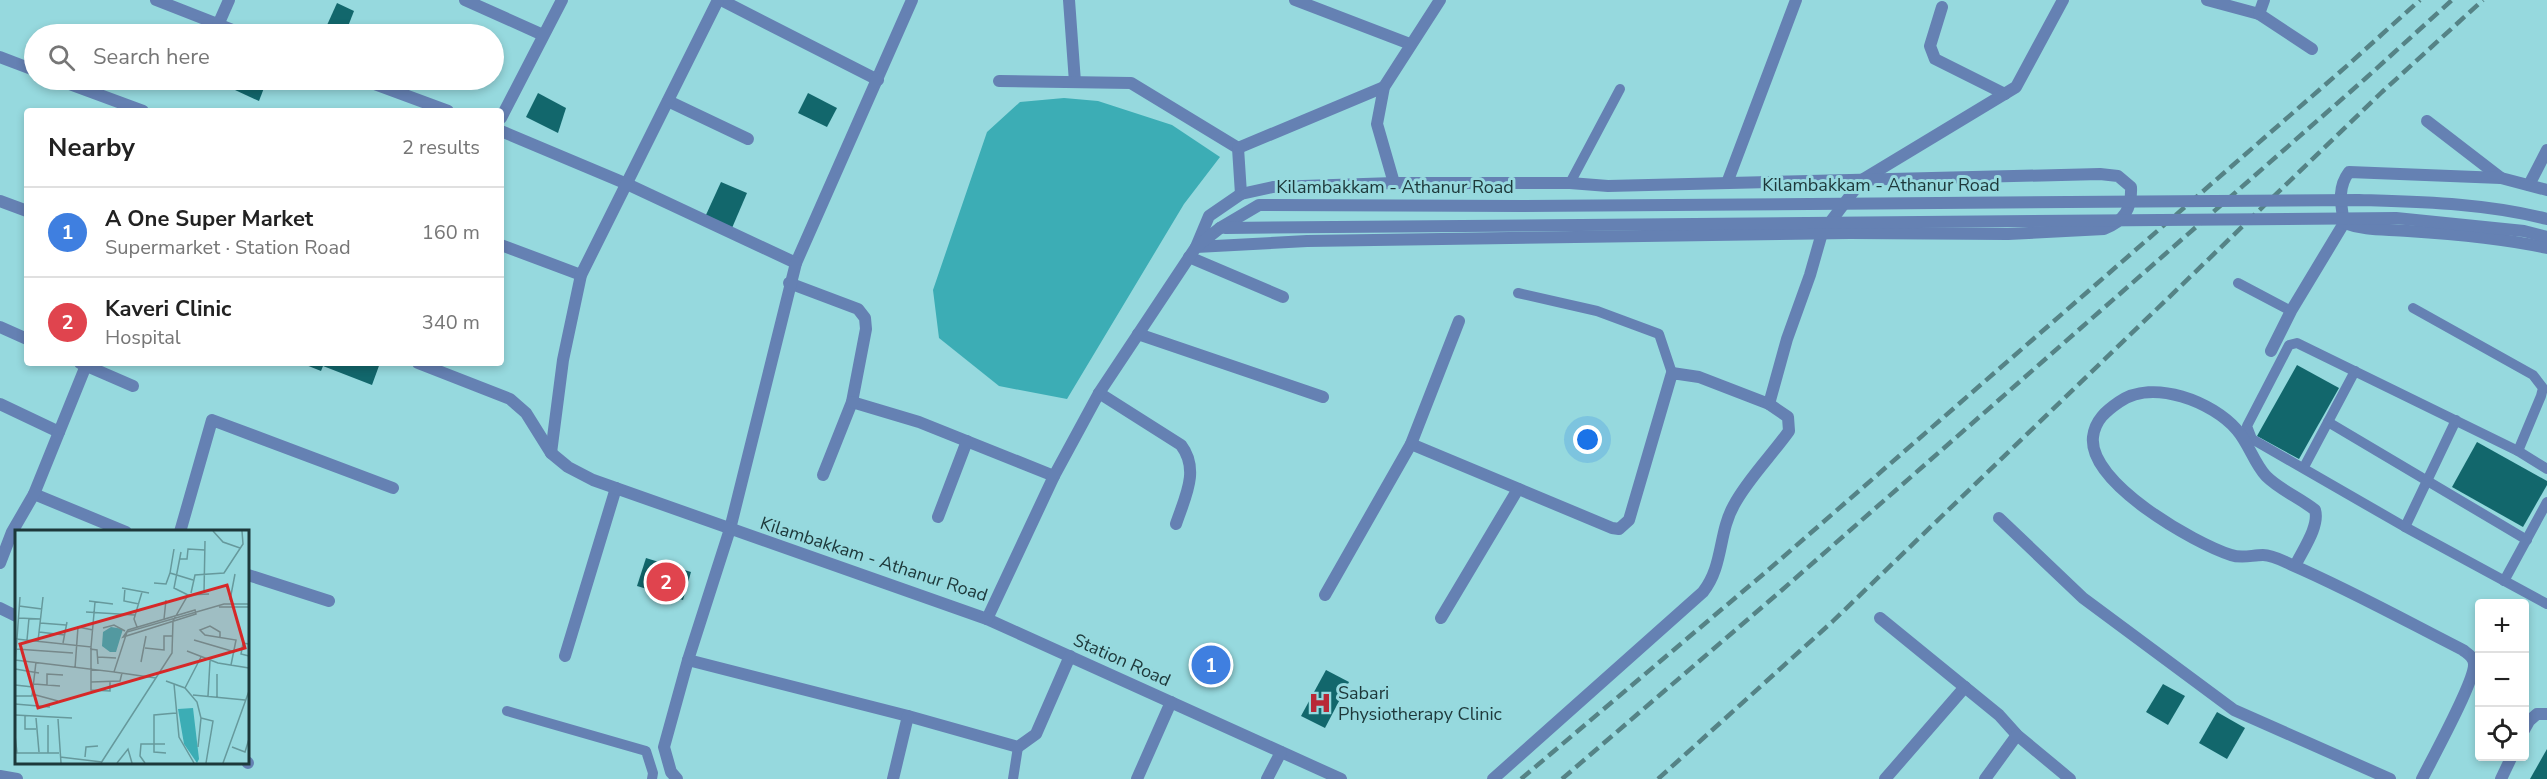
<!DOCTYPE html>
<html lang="en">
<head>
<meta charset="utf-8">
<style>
  body { margin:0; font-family:"Nunito Sans",sans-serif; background:#f2f2f2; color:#222 }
  .controls { position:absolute; right:18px; bottom:18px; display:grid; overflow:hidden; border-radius:6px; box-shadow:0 3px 9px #0003 }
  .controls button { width:54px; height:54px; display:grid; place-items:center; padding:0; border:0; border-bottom:2px solid #e0e0e0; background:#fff; color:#222; font:30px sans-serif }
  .you { position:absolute; left:1588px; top:440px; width:21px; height:21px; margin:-15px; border:4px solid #fff; border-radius:50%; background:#1a73e8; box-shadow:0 0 0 9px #1a73e833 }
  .badge { display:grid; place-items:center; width:39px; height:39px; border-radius:50%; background:#1a73e8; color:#fff; font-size:20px; font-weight:700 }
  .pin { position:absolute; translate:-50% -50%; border:3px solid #fff; box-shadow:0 2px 6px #0006 }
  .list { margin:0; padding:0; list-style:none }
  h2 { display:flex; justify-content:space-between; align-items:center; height:78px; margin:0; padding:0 24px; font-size:26px }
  h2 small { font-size:20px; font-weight:400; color:#767676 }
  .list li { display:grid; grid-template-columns:39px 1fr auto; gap:18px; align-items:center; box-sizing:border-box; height:90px; padding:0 24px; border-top:2px solid #e0e0e0 }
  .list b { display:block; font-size:22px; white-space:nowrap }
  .list p { margin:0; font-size:20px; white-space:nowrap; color:#767676 }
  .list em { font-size:20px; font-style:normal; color:#767676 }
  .icon { flex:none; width:33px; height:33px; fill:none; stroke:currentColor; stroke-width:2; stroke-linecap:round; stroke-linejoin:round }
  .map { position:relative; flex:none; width:2547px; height:779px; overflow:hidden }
  .search { position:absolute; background:#fff; box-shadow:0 3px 9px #0003; left:24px; top:24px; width:480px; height:66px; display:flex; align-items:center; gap:15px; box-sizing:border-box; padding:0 21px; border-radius:33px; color:#767676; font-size:22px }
  .panel { position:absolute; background:#fff; box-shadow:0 3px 9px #0003; left:24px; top:108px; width:480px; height:258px; border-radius:6px }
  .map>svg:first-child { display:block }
</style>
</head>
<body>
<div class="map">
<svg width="2547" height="779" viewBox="0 0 2547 779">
  <rect width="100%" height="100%" fill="#96d9de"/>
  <polygon fill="#3cadb5" points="1064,98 1098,101 1172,125 1220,157 1184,204 1067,399 999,386 939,338 933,290 987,132 1020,102"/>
  <g fill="#12676c">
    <polygon points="337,3 354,11 345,34 323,34"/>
    <polygon points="240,80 267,80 259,101 235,90"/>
    <polygon points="538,93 566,108 558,133 526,117"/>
    <polygon points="808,93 837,108 827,127 798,113"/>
    <polygon points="721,182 747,193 732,228 705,217"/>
    <polygon points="301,363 380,363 372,385 323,366 321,371"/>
    <polygon points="2297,365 2339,388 2299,459 2257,436"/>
    <polygon points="2477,442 2547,481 2547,485 2523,527 2452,487"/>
    <polygon points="646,558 691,572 683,600 637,586"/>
    <polygon points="1326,670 1349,682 1325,728 1301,716"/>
    <polygon points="2163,684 2185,696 2168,725 2146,712"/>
    <polygon points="2217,712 2245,728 2227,759 2199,743"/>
    <polygon points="2547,749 2547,779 2530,779"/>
  </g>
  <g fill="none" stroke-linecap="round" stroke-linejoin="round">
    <g stroke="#6581b3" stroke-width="10">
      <polyline points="1570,183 1620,89"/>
      <polyline points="2238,283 2291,311"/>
      <polyline points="1518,293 1597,311 1659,334 1672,373"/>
      <polyline points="2413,308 2533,375 2543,388 2541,396 2518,451"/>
      <polyline points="2328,422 2527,540"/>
      <polyline points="2304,467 2355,371"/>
      <polyline points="2547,469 2518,451 2297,343 2289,345 2247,426 2252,439 2405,527 2547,604"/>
      <polyline points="2405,527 2456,420"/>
      <polyline points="2504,581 2547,502"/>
      <polyline points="507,711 646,751 653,773 652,779"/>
      <polyline points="1013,779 1018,747"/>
    </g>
    <g stroke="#6581b3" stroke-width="12">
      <polyline points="156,0 243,34"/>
      <polyline points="465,0 543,35"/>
      <polyline points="721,0 878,80"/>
      <polyline points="1069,0 1075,82"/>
      <polyline points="1295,0 1410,44"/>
      <polyline points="2207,0 2259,14 2312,49"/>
      <polyline points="1942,7 1930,46 1935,59 2005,94"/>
      <polyline points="2259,14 2264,0"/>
      <polyline points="218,25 229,0"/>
      <polyline points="0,57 34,70"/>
      <polyline points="59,80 143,111"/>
      <polyline points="364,80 448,111"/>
      <polyline points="999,81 1131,83 1238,148 1241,194"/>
      <polyline points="668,101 748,139"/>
      <polyline points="501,118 562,0"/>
      <polyline points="2427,121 2501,178"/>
      <polyline points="501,131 627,184 796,263 912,0"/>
      <polyline points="1238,148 1384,87"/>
      <polyline points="1394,183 1377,124 1384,87 1440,0"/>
      <polyline points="1727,183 1796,0"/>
      <polyline points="2529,185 2547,150"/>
      <polyline points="501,245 581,275"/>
      <polyline points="1189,257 1283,297"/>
      <polyline points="789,283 858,309 865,318 866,329 852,402 823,475"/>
      <polyline points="0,327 27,339"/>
      <polyline points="1138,334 1323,397"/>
      <polyline points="2271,351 2291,311 2344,223"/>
      <polyline points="80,363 133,386"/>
      <path d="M1099 393 1181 445C1200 470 1185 497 1176 524"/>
      <polyline points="852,402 919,422 1054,476"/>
      <polyline points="0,404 59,432"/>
      <polyline points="1411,444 1612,528 1619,529 1629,520 1672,373 1699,377 1769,404"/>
      <polyline points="551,453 563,360 581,275 718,0"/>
      <polyline points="34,494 126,532"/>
      <polyline points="938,517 967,441"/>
      <polyline points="1999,518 2083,598 2234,710 2390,779"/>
      <polyline points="180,532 212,420 393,488"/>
      <polyline points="0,563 12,532 34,494 87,363"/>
      <path d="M2295 566C2302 551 2320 526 2315 510 2300 498 2280 490 2266 476 2254 463 2249 444 2237 430 2213 402 2153 378 2119 402 2106 411 2095 420 2093 437 2088 483 2194 543 2231 555 2242 559 2252 555 2263 555 2273 555 2283 561 2292 565 2350 590 2406 621 2463 650 2468 654 2474 657 2474 664 2475 681 2432 759 2422 779"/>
      <polyline points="248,575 329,601"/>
      <polyline points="1325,595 1411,444 1459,321"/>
      <polyline points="0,608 16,616"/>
      <polyline points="1441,618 1518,489"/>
      <polyline points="1880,618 1999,715 2017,735 2070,779"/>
      <polyline points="987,619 1341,779"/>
      <polyline points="565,656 616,488"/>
      <polyline points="688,660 908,716 1018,747 1036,734 1070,656"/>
      <polyline points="2524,730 2529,721 2537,714 2547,714"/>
      <polyline points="247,762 248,763"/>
      <polyline points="0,776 17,779"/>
      <polyline points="677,779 671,772 664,747 688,660 730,529 796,263"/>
      <polyline points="893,779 908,716"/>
      <polyline points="1137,779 1171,702"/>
      <polyline points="1267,779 1281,752"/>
      <path d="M1493 779 1703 592C1724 565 1718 533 1734 505 1747 480 1772 455 1789 431L1788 417 1769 404 1787 339 1810 275 1822 233 1862 180 2016 87 2063 0"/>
      <polyline points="1885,779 1965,687"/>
      <polyline points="1985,779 2017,735"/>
      <polyline points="2501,779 2512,756"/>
    </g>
    <g stroke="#6581b3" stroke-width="12">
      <path d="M2100 174 2118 176 2131 187C2132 209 2124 221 2104 229L2008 234 1850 233 1307 241 1196 247 1209 216 1241 194 1273 187 1394 183H1570L1608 186Z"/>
      <path d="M2547 190 2501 178 2349 172C2337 188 2341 204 2344 223 2365 231 2385 229 2408 231 2454 234 2502 238 2547 248"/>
      <polyline points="0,201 27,211"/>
      <polyline points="418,363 510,399 526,413 551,453 568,467 593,480 987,619 1054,476 1099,393 1196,247 1220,228"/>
    </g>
    <g stroke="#558386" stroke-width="4.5" stroke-dasharray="12 6" stroke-linecap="butt">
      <polyline points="1521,779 1767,571 2349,64 2420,0"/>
      <polyline points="1562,779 1782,590 2366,78 2452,0"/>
      <polyline points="1658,779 1832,622 2382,92 2483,0"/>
    </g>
    <g stroke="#6581b3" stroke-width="12">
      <path d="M1220 228 1259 205 1521 206 2359 200C2422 202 2485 203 2547 219"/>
      <polyline points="1225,228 2396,218 2524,231 2547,237"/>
    </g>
  </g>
  <defs>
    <g id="hospital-bare" transform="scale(1.8)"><path d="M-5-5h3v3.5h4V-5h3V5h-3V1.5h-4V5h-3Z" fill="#b92937" stroke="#96d9de" stroke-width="2.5" paint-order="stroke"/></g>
  </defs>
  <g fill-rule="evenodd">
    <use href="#hospital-bare" x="1320" y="703"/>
  </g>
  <g text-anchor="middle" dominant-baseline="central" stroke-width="6" stroke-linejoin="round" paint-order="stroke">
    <g font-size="18" fill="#1d383a" stroke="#96d9de">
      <text x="1881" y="185">Kilambakkam - Athanur Road</text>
      <text x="1395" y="187">Kilambakkam - Athanur Road</text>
      <text transform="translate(874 559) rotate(18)">Kilambakkam - Athanur Road</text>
      <text transform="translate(1122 660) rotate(24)">Station Road</text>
    </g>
    <g font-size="18" fill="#1d383a" stroke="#96d9de" text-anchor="start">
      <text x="1338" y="693">Sabari<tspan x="1338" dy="21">Physiotherapy Clinic</tspan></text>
    </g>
  </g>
  <g transform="translate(15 530)">
    <rect width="234" height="234" fill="#96d9de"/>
    <path d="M96 97 108 99 101 122H95L87 116 88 102ZM178 178 184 229 182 233 169 214 163 179Z" fill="#3cadb5"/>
    <path fill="none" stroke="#66999c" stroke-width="1.5" d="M198 1 208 12 225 18M166 22 159 58 173 65M165 29H172L173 19 190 20M155 43 159 19M139 53 151 54 155 43 178 50M107 58 134 63M110 58 109 71 124 74M176 63 180 45 209 43 228 14 227 1M189 63 190 11M215 70 220 44M74 71 98 74M4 76 27 79M204 77H234M180 80 181 84 108 107 113 100ZM71 82 120 85M3 88 26 89M149 89 151 70M25 93 51 95M122 97 119 89 127 62M88 98 99 95 110 101M24 102 50 105M205 107V102L195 96 185 100 190 105 221 110 216 135M1 109 76 117 80 72M12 110 14 88M179 110 220 122M23 111 28 67M48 113 52 92M234 114 228 113 226 124 234 126M76 117V160L95 161V151M130 118 149 120V106H158M1 119 58 123M75 119 82 120 83 134M172 121 203 133 234 138M83 127 101 128M0 130 99 142 112 102 209 74H234M126 132 131 106M0 136 5 67M60 138 63 97 78 100M0 139 24 143M99 142 141 148M151 151 170 158 182 172 186 188 183 217M76 152 105 151 107 143M19 154 45 156M159 154 164 207 179 233M0 155 18 157M32 155V144L48 145M170 158 186 127M17 164 43 171M178 165 230 170M0 166H17L21 132M193 166 195 131M202 167V144M0 174 35 177M0 185 57 188M10 186V199H21M21 188 24 222M186 188 198 191 191 233M43 189 46 233M33 195V223M0 205 2 223M217 217 230 222 234 209M0 223H44M151 223 139 222V185L161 183M45 227 87 232M70 227 71 217 83 216M86 233 157 123 158 91 173 65 194 64M102 233 113 219 117 233M130 233 125 226 126 214H150M208 233 234 161"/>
    <path fill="#d62828" fill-opacity="0.15" stroke="#d62828" stroke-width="3" d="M212 55 230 118 23 178 5 114Z"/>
    <rect width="234" height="234" fill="none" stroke="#1d383a" stroke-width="3"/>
  </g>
</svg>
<div class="controls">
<button>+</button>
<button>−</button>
<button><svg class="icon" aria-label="locate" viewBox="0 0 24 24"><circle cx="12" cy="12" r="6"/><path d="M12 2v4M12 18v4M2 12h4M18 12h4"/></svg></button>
</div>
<div class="you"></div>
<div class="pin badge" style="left:1211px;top:665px;background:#3f7fe0">1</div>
<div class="pin badge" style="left:666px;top:582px;background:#e0444e">2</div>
<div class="search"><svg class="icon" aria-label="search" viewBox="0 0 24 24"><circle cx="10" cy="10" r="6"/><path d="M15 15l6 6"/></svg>Search here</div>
<section class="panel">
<h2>Nearby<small>2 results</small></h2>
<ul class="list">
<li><span class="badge" style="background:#3f7fe0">1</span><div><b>A One Super Market</b><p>Supermarket · Station Road</p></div><em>160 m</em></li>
<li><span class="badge" style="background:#e0444e">2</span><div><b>Kaveri Clinic</b><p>Hospital</p></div><em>340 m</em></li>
</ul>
</section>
</div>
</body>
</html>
